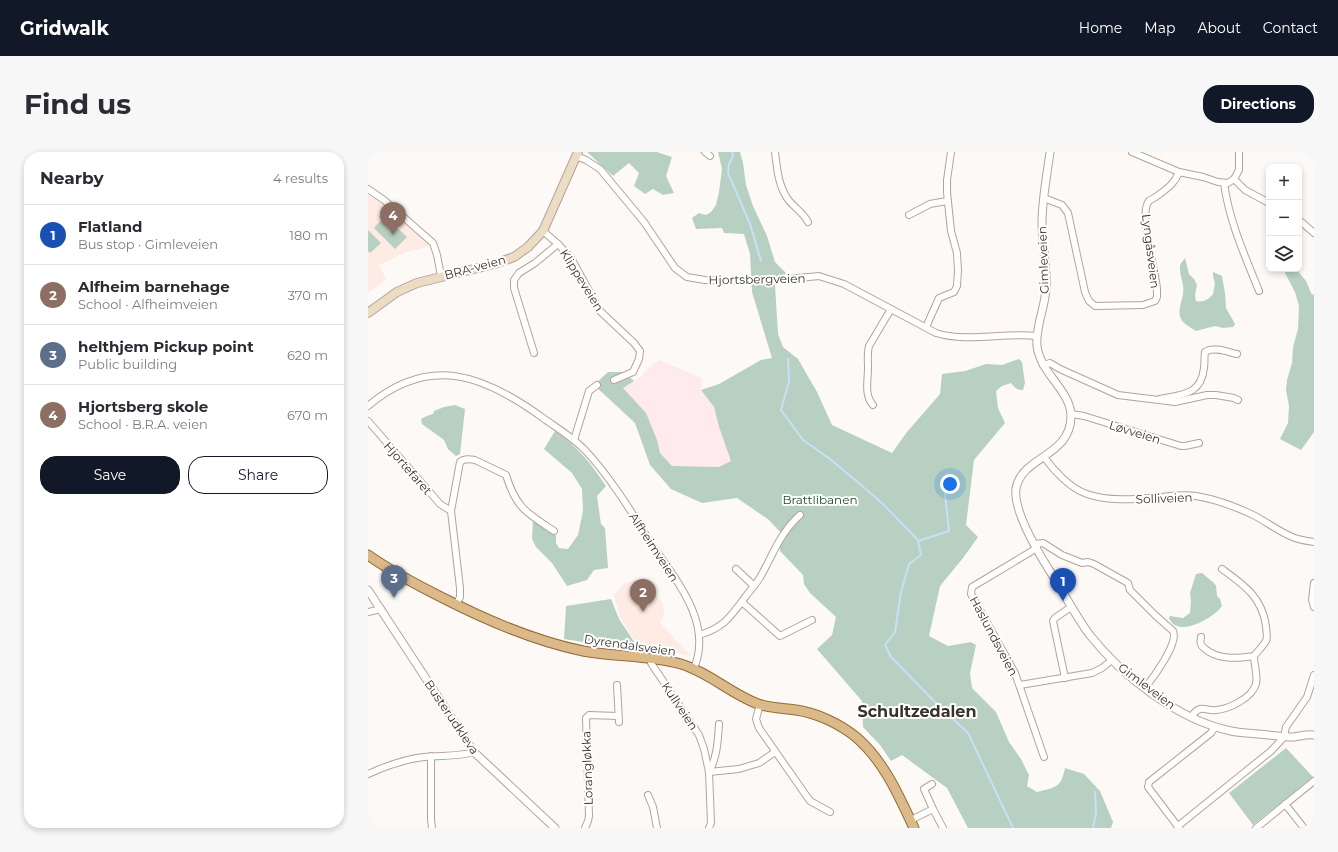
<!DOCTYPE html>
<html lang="en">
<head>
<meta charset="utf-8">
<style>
  body { margin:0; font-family:Montserrat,sans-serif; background:#f7f7f7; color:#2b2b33 }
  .controls { position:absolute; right:12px; top:12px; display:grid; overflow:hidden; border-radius:8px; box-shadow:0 2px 6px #0003 }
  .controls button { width:36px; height:36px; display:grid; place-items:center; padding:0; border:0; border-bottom:1px solid #e1e1e2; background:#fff; color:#2b2b33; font:20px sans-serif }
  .you { position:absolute; left:582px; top:332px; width:14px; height:14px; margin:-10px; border:3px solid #fff; border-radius:50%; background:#1a73e8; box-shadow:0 0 0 6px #1a73e833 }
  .badge { display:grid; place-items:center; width:26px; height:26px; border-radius:50%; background:#111827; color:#fff; font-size:13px; font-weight:700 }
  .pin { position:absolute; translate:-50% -33px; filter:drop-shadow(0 1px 2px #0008) }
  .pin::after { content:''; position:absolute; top:21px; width:14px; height:12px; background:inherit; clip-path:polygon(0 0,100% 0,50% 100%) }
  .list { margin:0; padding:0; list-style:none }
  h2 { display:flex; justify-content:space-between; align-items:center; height:52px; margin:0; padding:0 16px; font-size:17px }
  h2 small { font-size:13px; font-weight:400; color:#7c7c81 }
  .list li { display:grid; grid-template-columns:26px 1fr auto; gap:12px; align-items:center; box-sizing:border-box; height:60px; padding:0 16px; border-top:1px solid #e1e1e2 }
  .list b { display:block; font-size:15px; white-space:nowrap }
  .list p { margin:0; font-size:13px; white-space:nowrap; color:#7c7c81 }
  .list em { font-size:13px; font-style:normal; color:#7c7c81 }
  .actions { display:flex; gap:8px; padding:12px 16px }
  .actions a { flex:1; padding:9px 0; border:1px solid #111827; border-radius:16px; text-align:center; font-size:14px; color:#111827 }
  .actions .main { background:#111827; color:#fff }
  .icon { flex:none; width:22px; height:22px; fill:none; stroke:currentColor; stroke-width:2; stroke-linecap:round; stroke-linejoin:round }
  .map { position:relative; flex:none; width:946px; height:676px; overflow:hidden; border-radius:16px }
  header { display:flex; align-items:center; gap:24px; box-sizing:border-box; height:56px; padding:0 20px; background:#111827; color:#fff }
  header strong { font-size:19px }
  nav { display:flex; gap:22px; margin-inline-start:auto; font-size:14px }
  .intro { display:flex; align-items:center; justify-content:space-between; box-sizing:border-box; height:96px; padding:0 24px }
  h1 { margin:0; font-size:28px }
  .button { padding:10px 18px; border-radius:16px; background:#111827; color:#fff; font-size:14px; font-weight:700 }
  main { display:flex; gap:24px; padding:0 24px }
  aside { flex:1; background:#fff; border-radius:16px; box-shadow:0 2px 6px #0003 }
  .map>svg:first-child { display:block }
</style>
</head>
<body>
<header>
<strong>Gridwalk</strong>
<nav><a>Home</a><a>Map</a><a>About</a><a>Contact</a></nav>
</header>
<div class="intro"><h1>Find us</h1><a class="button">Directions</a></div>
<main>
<aside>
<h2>Nearby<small>4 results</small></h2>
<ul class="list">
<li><span class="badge" style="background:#1a4fb4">1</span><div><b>Flatland</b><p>Bus stop · Gimleveien</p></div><em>180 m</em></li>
<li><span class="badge" style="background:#8d6e63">2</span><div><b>Alfheim barnehage</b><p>School · Alfheimveien</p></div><em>370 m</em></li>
<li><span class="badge" style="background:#5c6f8a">3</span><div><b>helthjem Pickup point</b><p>Public building</p></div><em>620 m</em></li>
<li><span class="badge" style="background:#8d6e63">4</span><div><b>Hjortsberg skole</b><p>School · B.R.A. veien</p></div><em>670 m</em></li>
</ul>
<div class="actions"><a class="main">Save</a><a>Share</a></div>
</aside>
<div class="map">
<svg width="946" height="676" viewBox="0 0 946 676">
  <rect width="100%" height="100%" fill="#fdf9f7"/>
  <polygon fill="#ffeaef" points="291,208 334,226 333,238 346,255 351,275 364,309 351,315 304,314 292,301 289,288 254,236 274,224 281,215"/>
  <g fill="#feebe3">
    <polygon points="0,42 4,44 63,94 39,100 11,113 18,127 0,141"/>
    <polygon points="269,428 294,450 296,457 295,465 292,471 323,504 272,494 263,483 252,465 246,443 256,432"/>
  </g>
  <g fill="#b7d0c1">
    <polygon points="219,0 289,0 304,5 298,24 306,41 295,43 285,37 277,42 266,34 271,21 261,11 245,24"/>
    <path d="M350 0H372L375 11 378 33 385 54 399 84 407 110 418 121 407 133 410 182 415 195 430 207 449 240 464 273 524 301 539 280 572 242 574 222 597 219 618 212 634 213 651 207 654 210 657 231 655 238C649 238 647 236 643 231L634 234 628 239 630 256 637 271 606 308 598 373 610 385 595 406 572 434 561 484 580 494 603 490 608 493 602 521 604 536 628 560 641 590 653 607 661 623 659 634 669 640C688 635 693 636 697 616L716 622 732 639 745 670 743 676H600L579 636 534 603 523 609 512 593 495 575 494 549 449 497 464 483 468 465 442 441 436 432 435 423 412 399V380L401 368 369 346 334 351 303 337 282 313 267 271 226 233 240 220H256L266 229 255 236 278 261 289 288 292 301 304 314 351 315 363 309 351 275 346 255 333 238 351 232 393 208 404 206 384 140 382 102 376 82 356 81 354 76 328 77 324 66 331 61 338 63 343 60 348 53 351 40 354 17Z"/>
    <polygon points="17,64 39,85 27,97 6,76"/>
    <polygon points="0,78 13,91 2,101 0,99"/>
    <path d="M817 106 821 122 826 127 829 133 827 143 828 149C835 151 841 147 845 142L847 131 845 124V120L854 124 857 141 858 156 867 172 865 175 855 176 847 174 828 179C822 175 816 172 813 167 809 159 814 149 815 142 817 133 811 123 812 114 813 110 815 109 817 106Z"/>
    <polygon points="915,117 928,117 938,129 944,143 946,142 946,280 933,298 912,287 920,271 921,254 918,238 919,228 924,211 925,195 930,177 931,154 927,140"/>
    <polygon points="87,253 97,257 92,302 88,304 80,297 76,288 54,272 53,267 59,264 65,262 66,259 76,255"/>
    <path d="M187 279C211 296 222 310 238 334L229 344 233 372 237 376 240 416 226 418 219 428 199 434 184 411 168 395 164 387 165 368 188 384V391L191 396 200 397 210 383 215 359 214 337 204 321 176 297Z"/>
    <path d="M834 421 846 431 848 434 849 444 852 447 854 454C846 466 809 487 801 466L802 464 815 466 822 461 823 449 822 441 828 422Z"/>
    <polygon points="243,447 251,467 269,494 259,497 196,487 198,454"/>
    <polygon points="918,596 945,625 885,673 861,641"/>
  </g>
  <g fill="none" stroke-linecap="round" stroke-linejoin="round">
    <g stroke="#c8e0f7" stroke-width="2">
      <polyline points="364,0 365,4 361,12 360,21 382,72 393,109"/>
      <polyline points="420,207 421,229 413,258 435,288 462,307 486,327 515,352 550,388"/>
      <polyline points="583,330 577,342 581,379 550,389 553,403 541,412 533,440 527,480 517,493 523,505 565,548 600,581 645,676"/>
      <polyline points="725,676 728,661 727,640"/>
    </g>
    <g stroke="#b5a398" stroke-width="8">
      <g id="minor">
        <polyline points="337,0 342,4"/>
        <path d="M407 0C409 16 410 32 419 46 425 55 435 60 440 70"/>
        <polyline points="764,0 811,20 835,25 850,30 860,31 866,27 877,38 901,51"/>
        <path d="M208 4 218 8 232 17 276 70 307 116 319 125 337 128 359 129 420 127 451 124 457 126 476 132 568 181C601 191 635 180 669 184"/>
        <polyline points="866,27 871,18 871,0"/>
        <path d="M856 31C861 69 877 104 891 139"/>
        <polyline points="0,37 16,48 65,91 69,103 73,124"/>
        <path d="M676 46 694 53 700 61 717 140 721 149 727 154 775 153 787 149 789 145V137C788 120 770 61 781 49 783 47 787 46 789 44 799 37 807 31 811 20"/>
        <polyline points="541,63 562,52 579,49"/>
        <polyline points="931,68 946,81"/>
        <polyline points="175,79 190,92 203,106 232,159 266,191 272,199 271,207 265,220 246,228"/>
        <polyline points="558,175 571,146 586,140 589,134 590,118 589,101 583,79 579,40 579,28 583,0"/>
        <polyline points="166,201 146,136 146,128 151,121 167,111 190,92"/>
        <polyline points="675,213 682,211 692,217 750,243 807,250 839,243 848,243 866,246 870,248"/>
        <path d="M792 247C815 242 833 243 836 216 837 210 836 205 837 200 845 194 860 200 869 202"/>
        <path d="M505 253C496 243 500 228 500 216 500 208 499 202 501 194L523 157"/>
        <path d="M0 254C62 202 116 223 175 266 189 276 204 285 216 297 240 322 263 359 281 388 305 425 346 469 326 516"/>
        <polyline points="703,262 716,264 813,294 817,294 831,291"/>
        <path d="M0 269 72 352 83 359 92 310C96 306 102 307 107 308L138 323C148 356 159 361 186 379"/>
        <polyline points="206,288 221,239 229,233"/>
        <path d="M676 305C686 319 703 337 719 342 742 350 768 347 791 345 803 344 816 342 828 344 846 347 866 354 883 362 896 368 907 377 920 383 927 387 938 389 946 390"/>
        <polyline points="83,359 92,436 92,445 88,453"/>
        <path d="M666 392 675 391 694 403 714 411 720 410 726 412 760 431 762 438 787 463 805 479C811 491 785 526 777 536"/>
        <polyline points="669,396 604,435 603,442 647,521 676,605"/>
        <polyline points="368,417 386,434"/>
        <polyline points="946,431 944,448 946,455"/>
        <polyline points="374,450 412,484 444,468"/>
        <polyline points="0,460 13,457"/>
        <path d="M331 483C356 476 363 464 378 444 383 437 390 430 394 422 406 400 413 380 432 363"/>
        <path d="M833 485C832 490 832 493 836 496 850 509 870 506 886 504"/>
        <polyline points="284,507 283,511 331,583 336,597 341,620 343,671 341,676"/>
        <polyline points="697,526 685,469 687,466 703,455"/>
        <polyline points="249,533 251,570"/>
        <polyline points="652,533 724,521 734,516 744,508"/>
        <polyline points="392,552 388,567 391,576 442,649 462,660"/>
        <path d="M823 565C826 561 828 558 832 557 837 556 842 559 848 558 861 557 884 546 888 532 890 523 886 513 886 504 890 499 895 494 898 489 900 485 898 478 898 474 894 445 876 433 854 417"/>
        <polyline points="63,604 63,668 64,676"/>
        <polyline points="341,620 371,617 391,611 407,600"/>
        <path d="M341 620C349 606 350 588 351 572"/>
        <path d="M0 622C18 614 36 607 56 605 73 603 89 605 106 600"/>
        <polyline points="564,632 556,637 565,657"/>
        <polyline points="280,643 285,655 289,676"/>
        <polyline points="917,652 936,676"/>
        <polyline points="543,668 565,657 575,676"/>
        <polyline points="810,674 903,599 916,585 918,575 939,545 946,523"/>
        <polyline points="217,676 220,669 221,664 218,566 221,563 250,564"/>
        <polyline points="811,676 780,635 781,630 843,581 847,575"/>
        <polyline points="888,676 946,629"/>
      </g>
    </g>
    <g stroke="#b5a398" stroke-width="9">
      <g id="tertiary">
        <path d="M682 0C679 23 674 48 674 71 674 92 679 114 678 135 678 154 667 174 669 194 672 221 703 239 703 264 703 305 653 304 648 337 645 360 671 402 683 421 696 441 707 463 721 482 754 524 810 568 863 579 872 581 882 581 891 582 902 583 915 585 926 585 933 584 939 582 946 583"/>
        <polyline points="0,438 106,600 187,676"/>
      </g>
    </g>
    <g stroke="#b5a398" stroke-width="10">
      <polyline id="secondary" points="0,161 29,140 49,131 126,112 146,105 160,95 175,79 210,0"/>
    </g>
    <g stroke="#936b35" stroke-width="11">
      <path id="primary" d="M0 403C24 420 49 433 75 446 120 469 166 489 215 499 248 505 282 503 313 512 342 521 363 542 390 552 402 556 415 556 428 558 449 561 472 572 488 585 516 609 531 644 546 676"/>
    </g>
    <use href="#minor" stroke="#fff" stroke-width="6"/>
    <use href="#tertiary" stroke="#fff" stroke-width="7"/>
    <use href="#secondary" stroke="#eddcc4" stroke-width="8"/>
    <use href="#primary" stroke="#dcb988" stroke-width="9"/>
  </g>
  <g text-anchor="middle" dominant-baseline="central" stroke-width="4" stroke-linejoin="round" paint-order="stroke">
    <g font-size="12" fill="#38312d" stroke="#fff">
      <text transform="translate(783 99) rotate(83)">Lyngåsveien</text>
      <text transform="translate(675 108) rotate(-92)">Gimleveien</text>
      <text transform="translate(107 115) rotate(-15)">BRA-veien</text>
      <text transform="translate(389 127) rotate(-1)">Hjortsbergveien</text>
      <text transform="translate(214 128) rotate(58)">Klippeveien</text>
      <text transform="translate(767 280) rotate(17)">Løvveien</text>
      <text transform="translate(40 316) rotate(49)">Hjortefaret</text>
      <text transform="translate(796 346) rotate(-2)">Solliveien</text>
      <text transform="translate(286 395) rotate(57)">Alfheimveien</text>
      <text transform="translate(626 484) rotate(62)">Haslundsveien</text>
      <text transform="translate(262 493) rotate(8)">Dyrendalsveien</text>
      <text transform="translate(779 534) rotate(37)">Gimleveien</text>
      <text transform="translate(312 554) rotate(56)">Kullveien</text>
      <text transform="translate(84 565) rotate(56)">Busterudkleva</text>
      <text transform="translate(219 616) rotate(-92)">Lorangløkka</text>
    </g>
    <g font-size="12" fill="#164c33" stroke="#fff">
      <text x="452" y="347">Brattlibanen</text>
    </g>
    <g font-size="16" font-weight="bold" fill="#38312d" stroke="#fff">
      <text x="549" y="559">Schultzedalen</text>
    </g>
  </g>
</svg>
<div class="controls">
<button>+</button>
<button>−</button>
<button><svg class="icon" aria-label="layers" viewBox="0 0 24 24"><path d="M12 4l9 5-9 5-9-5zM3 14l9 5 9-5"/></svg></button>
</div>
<div class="you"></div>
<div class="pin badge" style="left:695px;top:449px;background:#1a4fb4">1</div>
<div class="pin badge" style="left:275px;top:460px;background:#8d6e63">2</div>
<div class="pin badge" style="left:26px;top:446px;background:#5c6f8a">3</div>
<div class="pin badge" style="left:25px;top:83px;background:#8d6e63">4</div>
</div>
</main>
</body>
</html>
